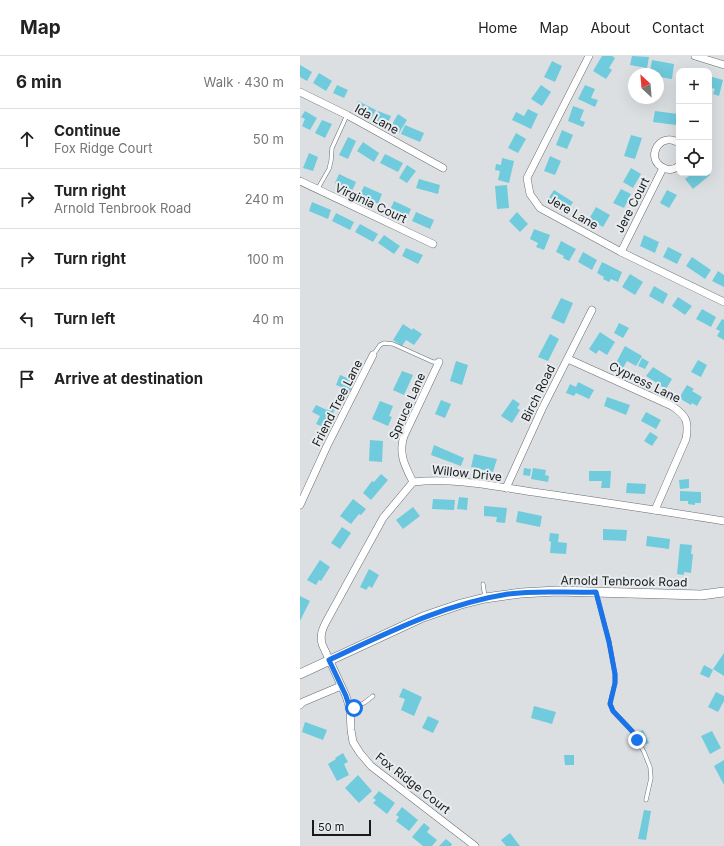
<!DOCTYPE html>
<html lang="en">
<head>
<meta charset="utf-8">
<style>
  body { margin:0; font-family:Inter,sans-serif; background:#f2f2f2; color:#222 }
  .controls { position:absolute; right:12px; top:12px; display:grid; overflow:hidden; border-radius:8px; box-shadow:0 4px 16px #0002 }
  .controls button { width:36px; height:36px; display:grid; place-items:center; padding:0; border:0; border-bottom:1px solid #e0e0e0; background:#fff; color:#222; font:20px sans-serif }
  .compass { position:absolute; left:328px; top:12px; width:36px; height:36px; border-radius:50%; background:#fff; box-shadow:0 4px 16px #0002; rotate:334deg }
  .scale { position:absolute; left:12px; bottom:10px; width:59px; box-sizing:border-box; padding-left:4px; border:2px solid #181a1b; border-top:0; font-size:11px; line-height:14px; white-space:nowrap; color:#181a1b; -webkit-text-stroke:3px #e8ecef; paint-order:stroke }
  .stop { position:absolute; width:12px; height:12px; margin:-9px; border:3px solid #1a73e8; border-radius:50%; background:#fff }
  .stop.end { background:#1a73e8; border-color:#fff; box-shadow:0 1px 4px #0008 }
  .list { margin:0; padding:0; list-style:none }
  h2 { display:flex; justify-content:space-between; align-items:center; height:52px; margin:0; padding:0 16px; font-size:17px }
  h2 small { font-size:13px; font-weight:400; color:#767676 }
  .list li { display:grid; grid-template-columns:26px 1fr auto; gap:12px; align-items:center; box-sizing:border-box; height:60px; padding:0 16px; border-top:1px solid #e0e0e0 }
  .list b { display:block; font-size:15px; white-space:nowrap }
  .list p { margin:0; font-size:13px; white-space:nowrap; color:#767676 }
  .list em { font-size:13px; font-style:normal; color:#767676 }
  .icon { flex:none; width:22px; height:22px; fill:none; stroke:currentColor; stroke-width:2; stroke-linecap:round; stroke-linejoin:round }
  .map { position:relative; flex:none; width:424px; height:790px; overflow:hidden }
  header { display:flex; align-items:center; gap:24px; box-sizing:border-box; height:56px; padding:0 20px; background:#fff; border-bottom:1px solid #e0e0e0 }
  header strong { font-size:19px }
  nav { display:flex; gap:22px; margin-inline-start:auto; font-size:14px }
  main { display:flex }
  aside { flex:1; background:#fff }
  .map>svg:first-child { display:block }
</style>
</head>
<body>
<header>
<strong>Map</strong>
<nav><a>Home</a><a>Map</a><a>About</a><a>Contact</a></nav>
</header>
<main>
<aside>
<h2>6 min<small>Walk · 430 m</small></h2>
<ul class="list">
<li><svg class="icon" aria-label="ahead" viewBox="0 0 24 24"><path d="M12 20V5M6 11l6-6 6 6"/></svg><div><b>Continue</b><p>Fox Ridge Court</p></div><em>50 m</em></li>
<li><svg class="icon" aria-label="right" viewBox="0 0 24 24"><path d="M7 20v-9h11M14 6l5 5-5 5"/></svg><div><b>Turn right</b><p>Arnold Tenbrook Road</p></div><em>240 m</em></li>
<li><svg class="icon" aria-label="right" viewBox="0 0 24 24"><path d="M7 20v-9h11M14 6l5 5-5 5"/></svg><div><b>Turn right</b></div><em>100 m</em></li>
<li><svg class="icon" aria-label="left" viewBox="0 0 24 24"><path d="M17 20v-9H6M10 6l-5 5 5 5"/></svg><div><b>Turn left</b></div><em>40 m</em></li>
<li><svg class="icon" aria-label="arrive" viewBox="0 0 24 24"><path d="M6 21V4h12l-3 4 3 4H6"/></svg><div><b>Arrive at destination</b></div></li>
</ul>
</aside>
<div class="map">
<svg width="424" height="790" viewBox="0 0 424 790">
  <rect width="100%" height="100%" fill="#dbdfe2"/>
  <g fill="#70cbdc">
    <polygon points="302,0 312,0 315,2 309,12 312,14 306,23 293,15"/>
    <polygon points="332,0 349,1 347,12 330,9"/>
    <polygon points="352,4 374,8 372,23 360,21 360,17 350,15"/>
    <polygon points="252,5 262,10 255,26 244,21"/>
    <polygon points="0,9 12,16 7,25 0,21"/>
    <polygon points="19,17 32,25 26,35 13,27"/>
    <polygon points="409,20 423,24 419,40 413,38 415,33 409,31"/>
    <polygon points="37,29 48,34 44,42 33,37"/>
    <polygon points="241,29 251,36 242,50 231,43"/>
    <polygon points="285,29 295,33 291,42 298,44 295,51 278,43"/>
    <polygon points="58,45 76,54 71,63 54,54"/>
    <polygon points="273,50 284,54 280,64 285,66 283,71 268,65"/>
    <polygon points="228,53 238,58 231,73 212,64 216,56 224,60"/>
    <polygon points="5,55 17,62 10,74 2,70 5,63 1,61"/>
    <polygon points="78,55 91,60 87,69 74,64"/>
    <polygon points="355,55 378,58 376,69 353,66"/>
    <polygon points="98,58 107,64 99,77 90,72"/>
    <polygon points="22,64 32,68 25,82 15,77"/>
    <polygon points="105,69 124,77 120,86 101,78"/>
    <polygon points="262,74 273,79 267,93 256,89"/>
    <polygon points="216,77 226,83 218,97 208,92"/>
    <polygon points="331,79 342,82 335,103 324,100"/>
    <polygon points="48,81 56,85 48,103 39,99"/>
    <polygon points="63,86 79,97 74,106 57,95"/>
    <polygon points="9,97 18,101 13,115 3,112"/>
    <polygon points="85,98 103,107 98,116 80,107"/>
    <polygon points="250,100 261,105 255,119 244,115"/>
    <polygon points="202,102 214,105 209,127 198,124 200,115 195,114 196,108 201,109"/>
    <polygon points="107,109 116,115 107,127 99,122"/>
    <polygon points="331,112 341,118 333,132 323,126"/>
    <polygon points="393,117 409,117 410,119 393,133 385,123"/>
    <polygon points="39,118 56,126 52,135 35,127"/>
    <polygon points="119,123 140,129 138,138 116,132"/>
    <polygon points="207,129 209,152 197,153 195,130"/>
    <polygon points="64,130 82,138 78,148 60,139"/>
    <polygon points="321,133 331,138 324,152 313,147"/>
    <polygon points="254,134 273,146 267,156 248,143"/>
    <polygon points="367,134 377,139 369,152 360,147"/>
    <polygon points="94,145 111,153 107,162 90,154"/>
    <polygon points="12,146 31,154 28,163 9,155"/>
    <polygon points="296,151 310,159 303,171 289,163"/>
    <polygon points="116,156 134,164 130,173 112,165"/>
    <polygon points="217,156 228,168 220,176 209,165"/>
    <polygon points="36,157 54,166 50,174 32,165"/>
    <polygon points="60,168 78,178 73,186 55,176"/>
    <polygon points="234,173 250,179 244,194 236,191 238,187 230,183"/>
    <polygon points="84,179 100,190 94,198 78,187"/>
    <polygon points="344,179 359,186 355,197 340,190"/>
    <polygon points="261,185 276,193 269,205 263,202 264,200 256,196"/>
    <polygon points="368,191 382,198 377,208 363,201"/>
    <polygon points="106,192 123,199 118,208 102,200"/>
    <polygon points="283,196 297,204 292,214 278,206"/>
    <polygon points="392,201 411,214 405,223 386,210"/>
    <polygon points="302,206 322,216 318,226 311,223 309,226 303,223 304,221 297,217"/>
    <polygon points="418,215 424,219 424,231 412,225"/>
    <polygon points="330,218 343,226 335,239 322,231"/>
    <polygon points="354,230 368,238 363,248 349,240"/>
    <polygon points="378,241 392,250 385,259 372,250"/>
    <polygon points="261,242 273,247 264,268 251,262"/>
    <polygon points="402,253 416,261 411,271 396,263"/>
    <polygon points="422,263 424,264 424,284 417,280 420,275 416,273"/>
    <polygon points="319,267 329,272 323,282 314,277"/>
    <polygon points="103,268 112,274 113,272 122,278 114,289 106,284 102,290 93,284"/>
    <polygon points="300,276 315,286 307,299 299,294 296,298 289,293"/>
    <polygon points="250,278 259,283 248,305 238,301"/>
    <polygon points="325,290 342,300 336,310 327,305 323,312 316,307"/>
    <polygon points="342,302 349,306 345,313 338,310"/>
    <polygon points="398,304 407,309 401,321 391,316"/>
    <polygon points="156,305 168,309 162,329 150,325"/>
    <polygon points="353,311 372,323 366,333 346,320"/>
    <polygon points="102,315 113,319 104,339 93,334"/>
    <polygon points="40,319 54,325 49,338 40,334 41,331 36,329"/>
    <polygon points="278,326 294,334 289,343 276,337 274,340 266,337 270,328 276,331"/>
    <polygon points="387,329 394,333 392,335 402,341 397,350 392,347 391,349 379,342"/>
    <polygon points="307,341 330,349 326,359 304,350"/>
    <polygon points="213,343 220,348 217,352 220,354 212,367 201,360"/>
    <polygon points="141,344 151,348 145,362 135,358"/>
    <polygon points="80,345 93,350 89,360 92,361 88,370 72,363"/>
    <polygon points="16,349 27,354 29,351 35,353 26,372 16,368 20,360 12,356"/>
    <polygon points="346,356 361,364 356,373 341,365"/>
    <polygon points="350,376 358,381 352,390 344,385"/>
    <polygon points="70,384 83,385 82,406 69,405"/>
    <polygon points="134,389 164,402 161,410 131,399"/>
    <polygon points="174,398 197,403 193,416 171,411"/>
    <polygon points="224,412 231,413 230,420 223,419"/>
    <polygon points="233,412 246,414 245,419 249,420 248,426 231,423"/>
    <polygon points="289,415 311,415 310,432 301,432 302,425 289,425"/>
    <polygon points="81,418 88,424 71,444 63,437 72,425 74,426"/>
    <polygon points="389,423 389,432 380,433 379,424"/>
    <polygon points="327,427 346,428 345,438 326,437"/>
    <polygon points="380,435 401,436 401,447 395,447 395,449 388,448 388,445 380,445"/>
    <polygon points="159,441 168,442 167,454 157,453"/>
    <polygon points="53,443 66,453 61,459 59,458 51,468 40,460"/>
    <polygon points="133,443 155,444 154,454 132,453"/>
    <polygon points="184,450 207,452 205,467 196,466 197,461 184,460"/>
    <polygon points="113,451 120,460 103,473 96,464"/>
    <polygon points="218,455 242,460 240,471 216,466"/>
    <polygon points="42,471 51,477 40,493 31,487"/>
    <polygon points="303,473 327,474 326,485 303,484"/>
    <polygon points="250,477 259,478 258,486 267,487 266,498 250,497 251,486 249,485"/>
    <polygon points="347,480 370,483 369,493 346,490"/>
    <polygon points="380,488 392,489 391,498 393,498 391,517 384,516 384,519 377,518"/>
    <polygon points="20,504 30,511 21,525 19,524 16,529 7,524"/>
    <polygon points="69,513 79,519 72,532 69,530 66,534 60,531"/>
    <polygon points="0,540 10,545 0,565"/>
    <polygon points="424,597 424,620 413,613"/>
    <polygon points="404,609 413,614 409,622 400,618"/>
    <polygon points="103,632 122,641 114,660 101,654 105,643 99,641"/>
    <polygon points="416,636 424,640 424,645 418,656 408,651"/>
    <polygon points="234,650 256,656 252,668 231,662"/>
    <polygon points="128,660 139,665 133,677 122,672"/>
    <polygon points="5,666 27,674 23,684 2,676"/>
    <polygon points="343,674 349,687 344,689 338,676"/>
    <polygon points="412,675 421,692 410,698 401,680"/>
    <polygon points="43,697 48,706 44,708 49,719 37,725 28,708 36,703 35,702"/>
    <polygon points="264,699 274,699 274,709 265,709"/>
    <polygon points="424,704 424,729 414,710"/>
    <polygon points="58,719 72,735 59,747 45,732"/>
    <polygon points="79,735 95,747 87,758 73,747 76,744 73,742"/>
    <polygon points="102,751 118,764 109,775 96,765 99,761 96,759"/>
    <polygon points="344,754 351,755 346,784 338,783"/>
    <polygon points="124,767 130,772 127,776 137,784 132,790 123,790 112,781"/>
    <polygon points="210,777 220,790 206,790 201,784"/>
    <polygon points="146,783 152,788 151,790 139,790"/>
  </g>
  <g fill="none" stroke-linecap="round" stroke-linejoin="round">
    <g stroke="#6a6d70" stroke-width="4.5">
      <g id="service">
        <polyline points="17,134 29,113 31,105 32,92 47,59"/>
        <polyline points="73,299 80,289 84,287 93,288 133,306 138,306"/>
        <polyline points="183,528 185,541"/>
        <polyline points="296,537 309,585 315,618 315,627 310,647 313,655 332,675 344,696 350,711 351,722 346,744"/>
        <polyline points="50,653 64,647 73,640"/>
      </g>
    </g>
    <g stroke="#6a6d70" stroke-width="8">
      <g id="minor">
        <polyline points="289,0 227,122 230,138 240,152 321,196 424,246"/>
        <polyline points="395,0 424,9"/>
        <polyline points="0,36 47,59 143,112"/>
        <path d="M379 87C359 74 344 104 364 112 369 115 375 113 379 110"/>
        <polyline points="0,125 133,188"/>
        <polyline points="321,196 363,112"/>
        <path d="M268 303 372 350C387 360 389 366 386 383L355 454"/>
        <path d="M113 426C105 410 98 398 104 380L139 306"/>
        <polyline points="206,432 242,353 292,254"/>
        <polyline points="0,449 27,390 73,299"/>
        <polyline points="0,649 3,646 41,630"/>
        <path d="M175 790 71 710 60 697 53 686 51 674 50 653 46 640 22 588C20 579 22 574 26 566L83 462 113 426C155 421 198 431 240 437 301 446 363 455 424 465"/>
      </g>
    </g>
    <g stroke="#6a6d70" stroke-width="10">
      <polyline id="tertiary" points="0,618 123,561 161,548 185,542 221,537 257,535 401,539 424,536"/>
    </g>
    <use href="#service" stroke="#fff" stroke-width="3.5"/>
    <use href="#minor" stroke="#fff" stroke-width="7"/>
    <use href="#tertiary" stroke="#fff" stroke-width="9"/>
  </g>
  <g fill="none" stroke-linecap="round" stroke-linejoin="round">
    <path stroke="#1a73e8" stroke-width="5" d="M54 652 50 653 46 640 29 604C87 577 144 548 208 538 237 534 266 537 296 536L309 586 315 618V627L310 648 313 655 332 675 337 684"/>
  </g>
  <g text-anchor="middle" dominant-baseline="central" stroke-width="4" stroke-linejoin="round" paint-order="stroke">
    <g font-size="12" fill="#181a1b" stroke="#e8ecef">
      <text transform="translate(77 63) rotate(29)">Ida Lane</text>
      <text transform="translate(71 147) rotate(25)">Virginia Court</text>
      <text transform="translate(332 149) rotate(-63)">Jere Court</text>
      <text transform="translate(273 156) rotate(30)">Jere Lane</text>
      <text transform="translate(345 326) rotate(26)">Cypress Lane</text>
      <text transform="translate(238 337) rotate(-64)">Birch Road</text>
      <text transform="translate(37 347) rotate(-63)">Friend Tree Lane</text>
      <text transform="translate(107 350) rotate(-66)">Spruce Lane</text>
      <text transform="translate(167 417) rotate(6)">Willow Drive</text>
      <text transform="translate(324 525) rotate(1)">Arnold Tenbrook Road</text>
      <text transform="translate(113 727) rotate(38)">Fox Ridge Court</text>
    </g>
  </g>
</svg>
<div class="controls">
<button>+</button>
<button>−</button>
<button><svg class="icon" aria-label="locate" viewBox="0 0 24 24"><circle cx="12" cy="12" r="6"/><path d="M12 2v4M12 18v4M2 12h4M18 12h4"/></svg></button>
</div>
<svg class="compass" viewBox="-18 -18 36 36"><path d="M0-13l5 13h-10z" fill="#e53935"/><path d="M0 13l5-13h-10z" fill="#767676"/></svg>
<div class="scale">50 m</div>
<div class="stop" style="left:54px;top:652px"></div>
<div class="stop end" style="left:337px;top:684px"></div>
</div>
</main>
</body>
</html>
